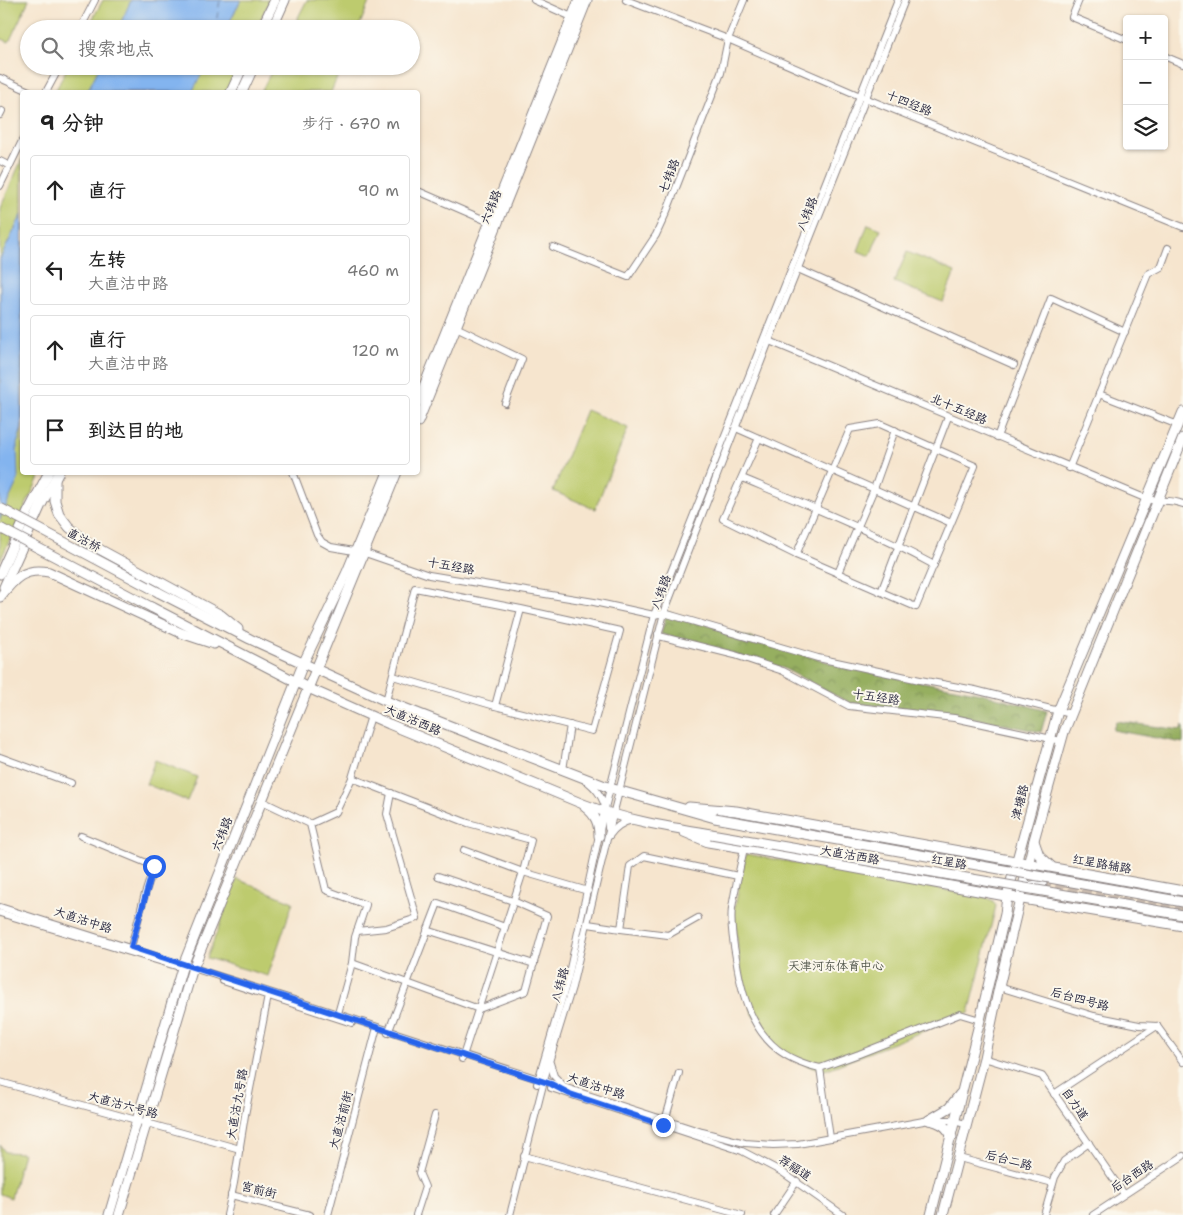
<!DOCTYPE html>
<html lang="zh">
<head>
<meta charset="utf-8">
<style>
  body { margin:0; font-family:"Shantell Sans","LXGW WenKai TC",sans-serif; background:#f2f2f2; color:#222 }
  .controls { position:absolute; right:15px; top:15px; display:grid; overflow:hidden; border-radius:5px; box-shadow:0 1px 4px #0004 }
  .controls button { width:45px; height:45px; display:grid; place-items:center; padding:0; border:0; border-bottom:1px solid #e0e0e0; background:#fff; color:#222; font:25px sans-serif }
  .stop { position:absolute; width:15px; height:15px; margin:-11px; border:4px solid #2563eb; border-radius:50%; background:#fff }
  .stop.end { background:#2563eb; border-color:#fff; box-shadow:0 1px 5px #0008 }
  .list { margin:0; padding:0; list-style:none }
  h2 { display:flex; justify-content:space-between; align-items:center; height:65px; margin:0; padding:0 20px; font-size:21px }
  h2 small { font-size:16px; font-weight:400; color:#767676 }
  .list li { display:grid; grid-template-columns:32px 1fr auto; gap:15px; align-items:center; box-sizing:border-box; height:70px; margin:0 10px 10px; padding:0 10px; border:1px solid #e0e0e0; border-radius:5px }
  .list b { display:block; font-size:19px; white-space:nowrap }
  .list p { margin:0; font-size:16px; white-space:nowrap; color:#767676 }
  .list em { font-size:16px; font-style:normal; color:#767676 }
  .icon { flex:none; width:28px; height:28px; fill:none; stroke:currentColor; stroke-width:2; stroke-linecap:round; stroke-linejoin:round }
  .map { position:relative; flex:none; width:1183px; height:1215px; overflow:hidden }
  .search { position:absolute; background:#fff; box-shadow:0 1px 4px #0004; left:20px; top:20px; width:400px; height:55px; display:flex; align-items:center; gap:12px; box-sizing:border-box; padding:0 18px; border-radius:28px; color:#767676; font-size:19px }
  .panel { position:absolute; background:#fff; box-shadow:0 1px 4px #0004; left:20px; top:90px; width:400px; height:385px; border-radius:5px }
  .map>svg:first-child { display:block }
</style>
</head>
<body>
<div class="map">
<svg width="1183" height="1215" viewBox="0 0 1183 1215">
  <defs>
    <pattern id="forest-crowns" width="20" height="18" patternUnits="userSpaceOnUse" patternTransform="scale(1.25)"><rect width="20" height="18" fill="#96af61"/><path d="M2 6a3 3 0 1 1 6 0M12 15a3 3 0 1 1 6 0" fill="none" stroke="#7a8e51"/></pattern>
  </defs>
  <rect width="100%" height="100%" fill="#fbf7ec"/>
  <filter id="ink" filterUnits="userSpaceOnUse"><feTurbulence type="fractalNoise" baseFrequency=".02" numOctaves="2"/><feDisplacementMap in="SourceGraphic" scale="10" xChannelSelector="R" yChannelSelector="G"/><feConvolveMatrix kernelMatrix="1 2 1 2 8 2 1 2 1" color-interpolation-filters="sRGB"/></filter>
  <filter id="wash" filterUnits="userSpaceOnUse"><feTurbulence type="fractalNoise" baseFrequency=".0096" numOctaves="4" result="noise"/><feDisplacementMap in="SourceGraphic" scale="20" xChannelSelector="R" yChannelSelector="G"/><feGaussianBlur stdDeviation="1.12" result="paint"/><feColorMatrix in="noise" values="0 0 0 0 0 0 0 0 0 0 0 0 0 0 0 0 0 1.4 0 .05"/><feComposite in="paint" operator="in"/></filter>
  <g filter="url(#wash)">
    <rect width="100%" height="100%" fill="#f6e5ce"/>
    <g fill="url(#forest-crowns)" stroke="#5c684e">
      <polygon points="667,612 844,667 981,693 1047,711 1041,732 954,714 850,703 783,668 661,634"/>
      <polygon points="1116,721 1181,730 1183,725 1183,743 1113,730"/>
    </g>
    <g fill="#bdcb6e" stroke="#707654">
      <polygon points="0,0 29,0 9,42 0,38"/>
      <polygon points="103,0 270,0 256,29 87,29"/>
      <polygon points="307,0 370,0 358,29 292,29"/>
      <polygon points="68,66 238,66 226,92 55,92"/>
      <polygon points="274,66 342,66 331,92 261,92"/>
      <polygon points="22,159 22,472 41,473 0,561 0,208"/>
      <polygon points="868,224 881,229 870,256 858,251"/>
      <polygon points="907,252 955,272 943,302 894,282"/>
      <polygon points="586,410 628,428 595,509 553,491"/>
      <polygon points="155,760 197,777 187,801 146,784"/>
      <polygon points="746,854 988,898 993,901 996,906 969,1013 825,1070 806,1065 778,1051 765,1034 752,1012 740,967 734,911"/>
      <polygon points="237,879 293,902 268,976 207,958"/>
      <polygon points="0,1145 5,1152 23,1153 11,1198 0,1194"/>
    </g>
    <g fill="#83b4ef" stroke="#526b95">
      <polygon points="131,0 241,0 226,29 118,29"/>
      <polygon points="100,66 206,66 192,92 87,92"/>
      <polygon points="22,214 22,428 17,444 18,480 0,519 0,259"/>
    </g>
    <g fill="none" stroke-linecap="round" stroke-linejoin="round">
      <polyline stroke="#44557a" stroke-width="1" stroke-dasharray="6 5" stroke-linecap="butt" points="215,29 220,0"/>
    </g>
  </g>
  <g filter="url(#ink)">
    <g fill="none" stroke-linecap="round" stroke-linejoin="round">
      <polyline stroke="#ccbeb1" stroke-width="9" stroke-dasharray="9 4.5" stroke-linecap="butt" points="1042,884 1183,908"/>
      <g stroke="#8c8484" stroke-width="8">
        <g id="minor">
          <polyline points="534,0 574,18"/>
          <polyline points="626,0 728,39 860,96 1183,227"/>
          <polyline points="1079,0 1072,17 1127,40"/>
          <polyline points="80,29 95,0"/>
          <polyline points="1164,56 1183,64"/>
          <polyline points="0,78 31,92"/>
          <polyline points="46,92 60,66"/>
          <polyline points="0,115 2,111"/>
          <polyline points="0,161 10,166"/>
          <polyline points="0,186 22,141"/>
          <polyline points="418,191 494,224"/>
          <polyline points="553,247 628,277 656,235 667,211 721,73 728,39 744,0"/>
          <polyline points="798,269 1014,365"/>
          <polyline points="456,327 522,359 505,403"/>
          <path d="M767 340 1147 499C1161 503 1167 498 1183 504"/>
          <polyline points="1099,394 1178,425"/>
          <polygon points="880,424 975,466 916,607 796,555 850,429"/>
          <polyline points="736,428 951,523"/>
          <polyline points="997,437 1051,298 1125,332"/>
          <polyline points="759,438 723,519 796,555"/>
          <polyline points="1069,468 1148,274 1161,267 1168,248"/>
          <polyline points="293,472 317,535 322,542 331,547 365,553 429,575 594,602 654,615 664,613 818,658 920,680 975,690 1071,714"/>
          <path d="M742 478C807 505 872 531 934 565"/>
          <polyline points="838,573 874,489 895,430"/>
          <polyline points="881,592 948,417"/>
          <polyline points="658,634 659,636 735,655 783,671 849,706 954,718 1061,741"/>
          <polyline points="393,676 495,706"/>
          <polyline points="386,701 415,588 521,609 495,706 592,731 620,631 521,609"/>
          <polyline points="0,757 71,783"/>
          <polyline points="563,770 570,725"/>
          <polyline points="352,778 468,823 531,840 523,872 505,927 438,903 388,1033"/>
          <path d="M588 782C603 794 608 809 608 828"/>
          <polyline points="262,801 310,824 326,890 366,905 355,937 352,963 337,1017"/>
          <polyline points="310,824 336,812 352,778 371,716"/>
          <polyline points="81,836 154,866 144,897 130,951"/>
          <path d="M609 836C615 827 622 822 633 820"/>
          <path d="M744 848C740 868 735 888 732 908 730 924 733 942 736 958 742 999 755 1044 798 1061 805 1064 812 1066 820 1068L830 1138"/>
          <polyline points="464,850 523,872 588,891"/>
          <polyline points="0,907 288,998 702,1132 745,1143 773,1145 798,1144 929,1120 949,1120 966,1124"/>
          <polyline points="0,913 176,966"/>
          <polyline points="588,924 621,929 630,866 644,856 738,876"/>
          <polyline points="621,929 668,935 698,918"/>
          <polyline points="427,930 534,964"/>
          <polyline points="357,931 386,928 417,918 387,814 391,793"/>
          <polyline points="352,963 479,1009 526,991 547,916 513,901 438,876"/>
          <polyline points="223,981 352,1023"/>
          <polyline points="999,987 1094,1016 1139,1025 1157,1026"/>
          <polyline points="1157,1026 1183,1062"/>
          <polyline points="984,1058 1042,1076 1124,1194"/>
          <polyline points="462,1059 505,927"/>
          <polyline points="550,1063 554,1076 564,1086"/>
          <polyline points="820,1068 859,1054 960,1014 980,1020"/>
          <polyline points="0,1082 240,1149"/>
          <polyline points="537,1084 568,978 604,812 654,615 898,0"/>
          <polyline points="551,1088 742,1151 782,1172 843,1215"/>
          <polyline points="1054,1094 1157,1026"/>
          <polyline points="664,1124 679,1073"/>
          <polyline points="524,1156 742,1215"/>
          <polyline points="959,1158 1053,1183"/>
          <polyline points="231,1195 310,1215"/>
          <polyline points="227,1215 234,1183 245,1115 268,996"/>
          <polyline points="328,1215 376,1031"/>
          <polyline points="416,1215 425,1187 419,1173 435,1115"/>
          <polyline points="510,1215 548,1065 572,987 607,839 664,613 769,341 905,0"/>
          <polyline points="774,1215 797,1181"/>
          <polyline points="1044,1215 1055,1177 1064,1161 1089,1143"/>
          <polyline points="1093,1215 1183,1156"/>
        </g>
      </g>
      <g stroke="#8c8484" stroke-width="11">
        <g id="major">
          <polyline points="261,29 275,0"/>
          <polyline points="272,29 285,0"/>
          <polyline points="231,92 243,66"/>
          <polyline points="242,92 254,66"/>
          <polyline points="418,401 579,0"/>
          <polyline points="418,422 587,0"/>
          <polyline points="55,480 55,501 59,514 69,527 88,543 221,615 238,629"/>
          <polyline points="0,574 28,512 49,472"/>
          <polyline points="4,587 41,505 59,472"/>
          <polyline points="158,592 250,639 386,701 610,788 715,818"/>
          <path d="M0 597C14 579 24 567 49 572L181 633 214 644"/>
          <path d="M151 607 308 688 389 724 583 804C624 820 668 827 711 834"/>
          <path d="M585 807C596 815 599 824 599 836"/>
          <polyline points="689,807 736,811 1183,891"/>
          <polyline points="684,832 708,842 744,848 1011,897 1183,926"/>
          <polyline points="1034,841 1039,855 1051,866"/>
          <polyline points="1022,888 1042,884"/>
          <path d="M929 1120C940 1122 947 1126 952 1137"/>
          <polyline points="929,1120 949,1108 960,1094"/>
          <polyline points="109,1215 182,968 303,664 347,572 388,472"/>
          <polyline points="119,1215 192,971 397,472"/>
          <polyline points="931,1215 980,1020 1005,914 1007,896 1058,711 1183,412"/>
          <polyline points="943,1215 984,1058 999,987 1034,840 1064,732 1183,438"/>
        </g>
      </g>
      <use href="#minor" stroke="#fff" stroke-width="6"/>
      <use href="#major" stroke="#fff" stroke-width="9"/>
      <g stroke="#8c8484" stroke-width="11" stroke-linecap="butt">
        <g id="major-bridge">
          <polyline points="0,508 158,592"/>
          <polyline points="0,528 151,607"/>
          <polyline points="715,818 1183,902"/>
          <polyline points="711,834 1183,915"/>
        </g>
      </g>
      <use href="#major-bridge" stroke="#fff" stroke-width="9"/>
    </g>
  </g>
  <g fill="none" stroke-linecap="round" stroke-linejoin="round" filter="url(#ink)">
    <polyline stroke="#2563eb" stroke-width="6" points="154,866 131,947 551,1084 570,1094 663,1125"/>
  </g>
  <g text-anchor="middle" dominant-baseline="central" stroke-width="4" stroke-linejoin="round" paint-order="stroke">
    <g font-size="12" fill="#22223b" stroke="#fbf7ec">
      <text transform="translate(909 103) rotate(22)">十四经路</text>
      <text transform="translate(669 176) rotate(-68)">七纬路</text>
      <text transform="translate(491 207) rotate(-68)">六纬路</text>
      <text transform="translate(807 214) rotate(-68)">八纬路</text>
      <text transform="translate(959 409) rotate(23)">北十五经路</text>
      <text transform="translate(84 540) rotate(28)">直沽桥</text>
      <text transform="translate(451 566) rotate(10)">十五经路</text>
      <text transform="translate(661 592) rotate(-70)">八纬路</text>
      <text transform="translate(876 697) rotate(8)">十五经路</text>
      <text transform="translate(413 720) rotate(23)">大直沽西路</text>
      <text transform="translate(1020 802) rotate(-76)">津塘路</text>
      <text transform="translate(222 834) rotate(-68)">六纬路</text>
      <text transform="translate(850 855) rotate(10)">大直沽西路</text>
      <text transform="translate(949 862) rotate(10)">红星路</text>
      <text transform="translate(1102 864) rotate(10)">红星路辅路</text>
      <text transform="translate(83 920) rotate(18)">大直沽中路</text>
      <text transform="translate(560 985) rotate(-75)">八纬路</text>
      <text transform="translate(1080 999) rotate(15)">后台四号路</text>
      <text transform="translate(596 1086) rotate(18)">大直沽中路</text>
      <text transform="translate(237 1104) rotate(-80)">大直沽九号路</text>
      <text transform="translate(1075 1104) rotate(55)">自力道</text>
      <text transform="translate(123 1105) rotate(15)">大直沽六号路</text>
      <text transform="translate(341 1120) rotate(-75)">大直沽前街</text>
      <text transform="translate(1009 1160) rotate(15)">后台二路</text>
      <text transform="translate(795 1168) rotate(33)">荐福道</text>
      <text transform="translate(1132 1176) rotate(-33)">后台西路</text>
      <text transform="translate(259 1190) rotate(14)">宫前街</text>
    </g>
    <g font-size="12" fill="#50554a" stroke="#fbf7ec">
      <text x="836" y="966">天津河东体育中心</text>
    </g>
  </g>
</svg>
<div class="controls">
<button>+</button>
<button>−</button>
<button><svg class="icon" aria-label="layers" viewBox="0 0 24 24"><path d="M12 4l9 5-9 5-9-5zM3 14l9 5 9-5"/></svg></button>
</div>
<div class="stop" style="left:154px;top:866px"></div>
<div class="stop end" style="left:663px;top:1125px"></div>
<div class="search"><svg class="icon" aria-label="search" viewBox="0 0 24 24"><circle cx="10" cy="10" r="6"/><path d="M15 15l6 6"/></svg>搜索地点</div>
<section class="panel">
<h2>9 分钟<small>步行 · 670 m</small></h2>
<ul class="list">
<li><svg class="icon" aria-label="ahead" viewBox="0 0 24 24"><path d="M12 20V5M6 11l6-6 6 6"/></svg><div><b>直行</b></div><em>90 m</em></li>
<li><svg class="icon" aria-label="left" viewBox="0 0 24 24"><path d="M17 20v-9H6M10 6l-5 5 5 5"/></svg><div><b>左转</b><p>大直沽中路</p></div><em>460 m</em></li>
<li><svg class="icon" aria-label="ahead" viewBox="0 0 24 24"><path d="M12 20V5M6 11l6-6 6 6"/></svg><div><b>直行</b><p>大直沽中路</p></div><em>120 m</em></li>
<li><svg class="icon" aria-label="arrive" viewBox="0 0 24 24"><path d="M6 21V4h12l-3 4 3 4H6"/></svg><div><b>到达目的地</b></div></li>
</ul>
</section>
</div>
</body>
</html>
